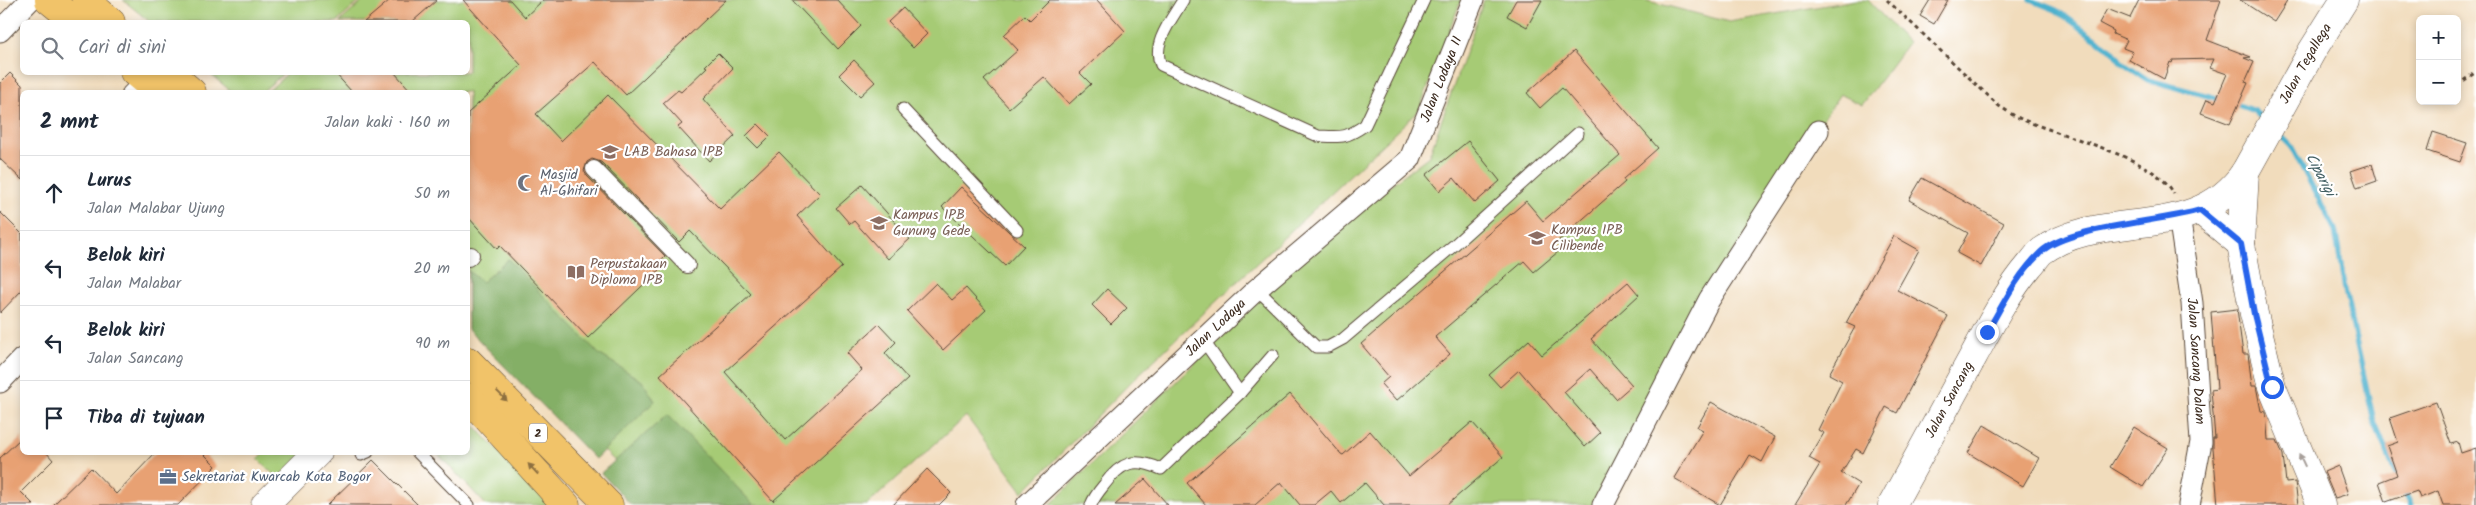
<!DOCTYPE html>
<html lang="id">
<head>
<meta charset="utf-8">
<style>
  body { margin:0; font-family:Kalam,sans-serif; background:#f6f6f7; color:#1f2937 }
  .controls { position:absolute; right:15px; top:15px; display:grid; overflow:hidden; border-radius:8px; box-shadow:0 2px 8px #0003 }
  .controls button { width:45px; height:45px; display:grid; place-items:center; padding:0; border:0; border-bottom:1px solid #e0e1e3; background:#fff; color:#1f2937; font:25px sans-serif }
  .stop { position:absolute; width:15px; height:15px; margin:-11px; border:4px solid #2563eb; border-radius:50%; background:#fff }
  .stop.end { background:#2563eb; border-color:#fff; box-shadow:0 1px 5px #0008 }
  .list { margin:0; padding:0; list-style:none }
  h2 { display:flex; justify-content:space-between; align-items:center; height:65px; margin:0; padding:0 20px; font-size:21px }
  h2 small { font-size:16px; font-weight:400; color:#747a83 }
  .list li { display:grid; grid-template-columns:32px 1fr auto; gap:15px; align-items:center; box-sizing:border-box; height:75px; padding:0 20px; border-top:1px solid #e0e1e3 }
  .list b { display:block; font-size:19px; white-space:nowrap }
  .list p { margin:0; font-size:16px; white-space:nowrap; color:#747a83 }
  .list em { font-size:16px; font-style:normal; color:#747a83 }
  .icon { flex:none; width:28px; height:28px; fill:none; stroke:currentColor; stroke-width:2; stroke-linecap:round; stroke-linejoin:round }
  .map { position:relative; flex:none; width:2476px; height:505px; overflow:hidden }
  .search { position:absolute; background:#fff; box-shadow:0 2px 8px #0003; left:20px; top:20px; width:450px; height:55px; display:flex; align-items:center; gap:12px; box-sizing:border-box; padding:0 18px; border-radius:8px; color:#747a83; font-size:19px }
  .panel { position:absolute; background:#fff; box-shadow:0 2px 8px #0003; left:20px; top:90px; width:450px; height:365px; border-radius:8px }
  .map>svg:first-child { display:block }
</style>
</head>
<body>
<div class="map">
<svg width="2476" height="505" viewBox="0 0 2476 505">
  <rect width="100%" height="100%" fill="#fff"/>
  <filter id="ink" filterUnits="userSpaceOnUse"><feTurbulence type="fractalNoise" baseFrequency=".02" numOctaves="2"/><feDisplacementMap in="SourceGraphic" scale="10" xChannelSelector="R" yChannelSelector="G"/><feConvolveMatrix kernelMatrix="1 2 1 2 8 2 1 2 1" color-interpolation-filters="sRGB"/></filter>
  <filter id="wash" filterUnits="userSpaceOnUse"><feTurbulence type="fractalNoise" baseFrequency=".0096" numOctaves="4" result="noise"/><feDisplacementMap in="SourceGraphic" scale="20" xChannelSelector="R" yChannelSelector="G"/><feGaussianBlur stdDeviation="1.12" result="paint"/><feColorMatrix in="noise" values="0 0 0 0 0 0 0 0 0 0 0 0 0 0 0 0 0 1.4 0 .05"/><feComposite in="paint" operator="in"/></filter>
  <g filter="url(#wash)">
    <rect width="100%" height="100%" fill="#f1dcbc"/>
    <g fill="#a6cb74" stroke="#707a49">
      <polygon points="123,0 361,0 337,22 150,22"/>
      <polygon points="364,0 1174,0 1171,12 1175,0 1461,0 1419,110 1133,380 1023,492 966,416 867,505 660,505 468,318 468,92 267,92 288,73 468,72 468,22 340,22"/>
      <polygon points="1484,0 1644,0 1729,22 1856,0 1868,0 1908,43 1862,105 1840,94 1700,302 1592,505 1050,505 1292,268 1389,186 1429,156"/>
      <polygon points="209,73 208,73 284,73 262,92 232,92"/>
      <polygon points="468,419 550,505 486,505 437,453 468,452"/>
      <polygon points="264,453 306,453 278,479 258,459"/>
    </g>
    <g fill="#84af66" stroke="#606c42">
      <polygon points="508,259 599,354 642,381 655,401 595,459 468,329 468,271 482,282"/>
      <polygon points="667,415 754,505 631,505 601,473"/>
    </g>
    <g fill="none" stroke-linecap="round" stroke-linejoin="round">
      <g stroke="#4eb1cd" stroke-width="5.5">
        <polyline points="2031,0 2056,10 2112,50 2122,63 2148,80 2224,100"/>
        <polyline points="2233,103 2254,111 2265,121"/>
        <polyline points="2276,131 2291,146 2335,230 2345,290 2374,422 2399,481"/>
        <polyline points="2403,489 2411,505"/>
      </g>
    </g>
    <g id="blocks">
      <g fill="#e8a173">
        <polygon points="390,0 437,0 412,22 364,22"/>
        <polygon points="463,0 510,0 525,17 543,0 726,0 626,95 595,62 536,114 561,141 608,95 720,209 779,152 820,194 797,216 842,267 725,372 785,440 862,370 847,353 879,324 896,342 885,353 908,379 773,501 660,375 751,294 690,231 679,242 601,162 592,159 587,162 584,171 587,176 665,256 660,261 664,265 588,338 500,246 497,249 468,217 468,113 521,65"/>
        <polygon points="792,0 837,0 861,26 838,49"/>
        <polygon points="1050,0 1097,0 1125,31 1080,73 1091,84 1069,104 1044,77 1009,108 984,80 1018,50 1004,35 1025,15 1030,20"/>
        <polygon points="1516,0 1542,0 1527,27 1507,16"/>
        <polygon points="1930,0 1948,0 1934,24 1920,16"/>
        <polygon points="2139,0 2221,0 2207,40 2251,57 2244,58 2254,62 2245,82 2248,83 2230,124 2201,113 2207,99 2215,102 2227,74 2210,68 2214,59 2173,60 2172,63 2170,62 2164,79 2129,60 2133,52 2123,48 2127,40 2113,34 2114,31 2099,23 2107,9 2130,18"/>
        <polygon points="2240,0 2288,0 2274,22"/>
        <polygon points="903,8 927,34 913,48 888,22"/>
        <polygon points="1574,51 1658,148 1623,179 1625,182 1559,240 1565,246 1534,272 1524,261 1435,337 1450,354 1396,401 1381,384 1389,377 1361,344 1526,201 1543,221 1620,155 1562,88 1540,108 1527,93"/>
        <polygon points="718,53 733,68 703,99 735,136 709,161 678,127 682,124 663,103 678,90 681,92 707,67 705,66"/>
        <polygon points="854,60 875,82 860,96 839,75"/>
        <polygon points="334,72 394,72 412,92 352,92"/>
        <polygon points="10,73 22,85 22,180 0,159 0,83"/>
        <polygon points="758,124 770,136 758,148 746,136"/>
        <polygon points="2433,132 2467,143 2460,162 2427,151"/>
        <polygon points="1468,141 1500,181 1475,203 1454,178 1439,191 1426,175"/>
        <polygon points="2372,164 2377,181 2357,188 2351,171"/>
        <polygon points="1922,178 2004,223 1981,266 1957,253 1968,233 1909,200"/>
        <polygon points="862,185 910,239 888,259 854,221 850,224 836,208"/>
        <polygon points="961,187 1024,246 1005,266 942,207"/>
        <polygon points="0,212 22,234 22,290 0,313"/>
        <polygon points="1894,236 1919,250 1897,290 1948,316 1897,413 1886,407 1863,453 1856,449 1841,473 1859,484 1846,505 1795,505 1820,464 1809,458 1824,433 1818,430 1842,381 1829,374 1855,327 1846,323"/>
        <polygon points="1628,282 1639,295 1591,339 1632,385 1616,399 1590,369 1564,392 1600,433 1585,447 1519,370 1500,387 1489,375 1529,340 1542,355"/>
        <polygon points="936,283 952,300 966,288 986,310 943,350 907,311"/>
        <polygon points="1107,289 1127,308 1111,324 1092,305"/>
        <polygon points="2237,309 2243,354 2248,354 2252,386 2256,386 2261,411 2266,412 2268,440 2277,440 2283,455 2286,483 2295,482 2298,505 2218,505 2213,448 2213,438 2215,438 2211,390 2217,389 2211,312"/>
        <polygon points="1290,394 1341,454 1343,455 1370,431 1409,476 1472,422 1503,457 1447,505 1384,505 1365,483 1341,503 1331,491 1314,505 1300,505 1281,482 1255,505 1206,505 1187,483"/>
        <polygon points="1711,402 1775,437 1762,462 1750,455 1720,505 1674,478 1703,430 1697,427"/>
        <polygon points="2436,402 2451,444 2458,442 2461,453 2476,448 2476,505 2443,505 2438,491 2420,498 2417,491 2386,502 2379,482 2397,475 2387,446 2398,442 2390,418"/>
        <polygon points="1984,425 2039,458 2023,486 1968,453"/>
        <polygon points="2134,427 2168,448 2143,487 2110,467"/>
        <polygon points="22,437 22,452 46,452 53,460 21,492 34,505 0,505 0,458"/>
        <polygon points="156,452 202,452 216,466 178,505 53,505 91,468 116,494"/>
        <polygon points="373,460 418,505 327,505"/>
        <polygon points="2338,466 2348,494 2335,498 2324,472"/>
        <polygon points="927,469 951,493 939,505 893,505"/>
        <polygon points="1145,479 1168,505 1115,505"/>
      </g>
    </g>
  </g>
  <g filter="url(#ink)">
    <use href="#blocks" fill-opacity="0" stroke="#564536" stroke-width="1"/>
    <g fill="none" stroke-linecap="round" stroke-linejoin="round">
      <g stroke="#564536" stroke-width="13">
        <g id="service">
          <path d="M1183 0C1172 19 1151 44 1161 65L1318 136C1341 137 1345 139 1365 125L1424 0"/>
          <polyline points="128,92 141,79"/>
          <polyline points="903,109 1017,230"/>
          <polyline points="1257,289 1316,347 1328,347 1343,339 1453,246 1578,133"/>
          <polyline points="1203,340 1240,393"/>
          <polyline points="417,452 469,505"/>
          <polyline points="361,455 368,452"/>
          <path d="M1091 505C1094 497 1099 491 1104 485 1121 462 1134 457 1161 469L1240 393 1273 355"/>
        </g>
      </g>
      <g stroke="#564536" stroke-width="18">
        <g id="pedestrian">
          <polyline points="594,169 687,265"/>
          <polyline points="468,258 471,255"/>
        </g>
      </g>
      <g stroke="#564536" stroke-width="23">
        <g id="minor">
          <polyline points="0,31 30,0"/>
          <path id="s1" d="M2179 216 2192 303 2201 442 2189 505"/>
          <polyline points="0,382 22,359"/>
          <path id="s2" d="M1027 505 1257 289 1410 159 1473 0"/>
          <polyline points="1603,505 1709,300 1818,131"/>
        </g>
      </g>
      <g stroke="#564536" stroke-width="29">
        <g id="tertiary">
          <polyline points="2245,172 2241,244 2254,314 2272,387 2321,505"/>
          <polyline points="2200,210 2241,244"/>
          <polyline points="265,505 318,452"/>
          <path id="s3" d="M1892 505C1919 455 1947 405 1974 355 1991 324 2007 292 2030 265 2034 261 2038 254 2042 251 2102 207 2196 245 2245 172L2312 51 2344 0"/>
        </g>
      </g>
      <g stroke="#564536" stroke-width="29">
        <g id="trunk">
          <polyline points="49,0 76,22"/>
          <polyline points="86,0 111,22"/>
          <polyline points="134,72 158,92"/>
          <polyline points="169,72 192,92"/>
          <polyline points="468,361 609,505"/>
          <polyline points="468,397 566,505"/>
        </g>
      </g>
      <g stroke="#564536" stroke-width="3" stroke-dasharray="4 4" stroke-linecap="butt">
        <path d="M1887 0 1999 106C2006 110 2012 115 2019 118 2056 135 2157 157 2174 194"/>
        <polyline points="2457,85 2476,72"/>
      </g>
      <use href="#service" stroke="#fff" stroke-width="11"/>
      <use href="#pedestrian" stroke="#fff" stroke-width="16"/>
      <use href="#minor" stroke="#fff" stroke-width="21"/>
      <use href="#tertiary" stroke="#fff" stroke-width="28"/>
      <use href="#trunk" stroke="#f1c369" stroke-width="28"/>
    </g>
    <defs><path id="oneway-solid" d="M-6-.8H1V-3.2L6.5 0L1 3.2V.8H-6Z" transform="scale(1.25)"/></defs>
    <g fill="#8d6f40">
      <use href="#oneway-solid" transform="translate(502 396) rotate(45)"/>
      <use href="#oneway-solid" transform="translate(533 469) rotate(-133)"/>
    </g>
    <use fill="#a79f9a" href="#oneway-solid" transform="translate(2302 460) rotate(-115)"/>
  </g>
  <g fill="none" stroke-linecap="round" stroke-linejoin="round" filter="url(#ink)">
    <path stroke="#2563eb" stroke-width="6" d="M1987 332C2003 304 2017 275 2041 252 2067 227 2160 222 2200 210L2241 244 2254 314 2272 387"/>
  </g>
  <defs>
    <g id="university-bare" transform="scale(1.35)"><path d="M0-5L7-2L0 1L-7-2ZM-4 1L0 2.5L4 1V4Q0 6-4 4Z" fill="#8d6e63" stroke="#fff" stroke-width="2.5" paint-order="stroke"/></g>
    <g id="mosque-bare" transform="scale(1.35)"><path d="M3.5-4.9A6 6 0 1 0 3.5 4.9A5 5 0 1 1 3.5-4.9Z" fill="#6b7280" stroke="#fff" stroke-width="2.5" paint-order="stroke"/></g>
    <g id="library-bare" transform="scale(1.35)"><path d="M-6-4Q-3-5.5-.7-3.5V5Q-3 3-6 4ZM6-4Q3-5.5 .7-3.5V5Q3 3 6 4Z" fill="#8d6e63" stroke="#fff" stroke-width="2.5" paint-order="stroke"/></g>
    <g id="office-bare" transform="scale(1.35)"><path d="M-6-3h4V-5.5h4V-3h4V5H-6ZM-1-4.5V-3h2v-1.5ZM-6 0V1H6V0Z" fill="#5c6f8a" stroke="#fff" stroke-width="2.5" paint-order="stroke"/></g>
  </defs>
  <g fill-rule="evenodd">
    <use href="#university-bare" x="610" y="152"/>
    <use href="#mosque-bare" x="526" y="183"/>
    <use href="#university-bare" x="879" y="223"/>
    <use href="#university-bare" x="1537" y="238"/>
    <use href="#library-bare" x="576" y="272"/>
    <use href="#office-bare" x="168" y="477"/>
  </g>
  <g text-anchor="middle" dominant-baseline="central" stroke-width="4.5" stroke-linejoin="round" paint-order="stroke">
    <rect fill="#fff" stroke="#766a62" stroke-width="1" x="529" y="423.5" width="18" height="19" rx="4"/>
    <g font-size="12" font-weight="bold" fill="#3b2a1e">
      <text x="538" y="433">2</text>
    </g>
    <g font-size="14" fill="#3b2a1e" stroke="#fff">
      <text stroke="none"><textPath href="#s3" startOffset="644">Jalan Tegallega</textPath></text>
      <text stroke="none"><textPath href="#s2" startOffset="602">Jalan Lodaya II</textPath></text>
      <text stroke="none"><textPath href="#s2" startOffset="259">Jalan Lodaya</textPath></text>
      <text stroke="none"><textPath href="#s1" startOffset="146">Jalan Sancang Dalam</textPath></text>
      <text stroke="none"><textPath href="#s3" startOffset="120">Jalan Sancang</textPath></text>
    </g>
    <g font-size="14" fill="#785e54" stroke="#fff" text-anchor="start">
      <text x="624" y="152">LAB Bahasa IPB</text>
      <text x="893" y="215">Kampus IPB<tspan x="893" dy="16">Gunung Gede</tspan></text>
      <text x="1551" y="230">Kampus IPB<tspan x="1551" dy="16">Cilibende</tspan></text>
      <text x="590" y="264">Perpustakaan<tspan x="590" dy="16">Diploma IPB</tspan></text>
    </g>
    <g font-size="14" fill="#5b616d" stroke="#fff" text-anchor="start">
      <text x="540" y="175">Masjid<tspan x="540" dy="16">Al-Ghifari</tspan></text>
    </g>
    <g font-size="14" fill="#4e5e75" stroke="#fff" text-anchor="start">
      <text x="182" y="477">Sekretariat Kwarcab Kota Bogor</text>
    </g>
    <g font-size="15" font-style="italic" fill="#436064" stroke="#fff">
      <text transform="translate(2320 175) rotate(62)">Ciparigi</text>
    </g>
  </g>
</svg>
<div class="controls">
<button>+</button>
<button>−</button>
</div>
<div class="stop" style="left:2272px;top:387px"></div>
<div class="stop end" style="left:1987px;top:332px"></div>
<div class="search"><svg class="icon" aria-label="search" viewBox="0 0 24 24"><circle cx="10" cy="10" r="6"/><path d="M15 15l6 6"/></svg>Cari di sini</div>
<section class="panel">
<h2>2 mnt<small>Jalan kaki · 160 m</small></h2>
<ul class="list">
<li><svg class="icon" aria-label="ahead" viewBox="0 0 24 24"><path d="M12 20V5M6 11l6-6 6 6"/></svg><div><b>Lurus</b><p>Jalan Malabar Ujung</p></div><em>50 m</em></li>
<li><svg class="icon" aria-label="left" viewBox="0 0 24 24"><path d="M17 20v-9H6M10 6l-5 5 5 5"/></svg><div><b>Belok kiri</b><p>Jalan Malabar</p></div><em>20 m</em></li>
<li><svg class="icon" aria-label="left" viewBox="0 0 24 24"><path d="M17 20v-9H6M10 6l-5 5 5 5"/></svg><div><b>Belok kiri</b><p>Jalan Sancang</p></div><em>90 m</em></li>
<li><svg class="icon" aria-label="arrive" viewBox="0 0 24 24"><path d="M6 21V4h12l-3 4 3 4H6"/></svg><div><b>Tiba di tujuan</b></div></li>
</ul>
</section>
</div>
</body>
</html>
